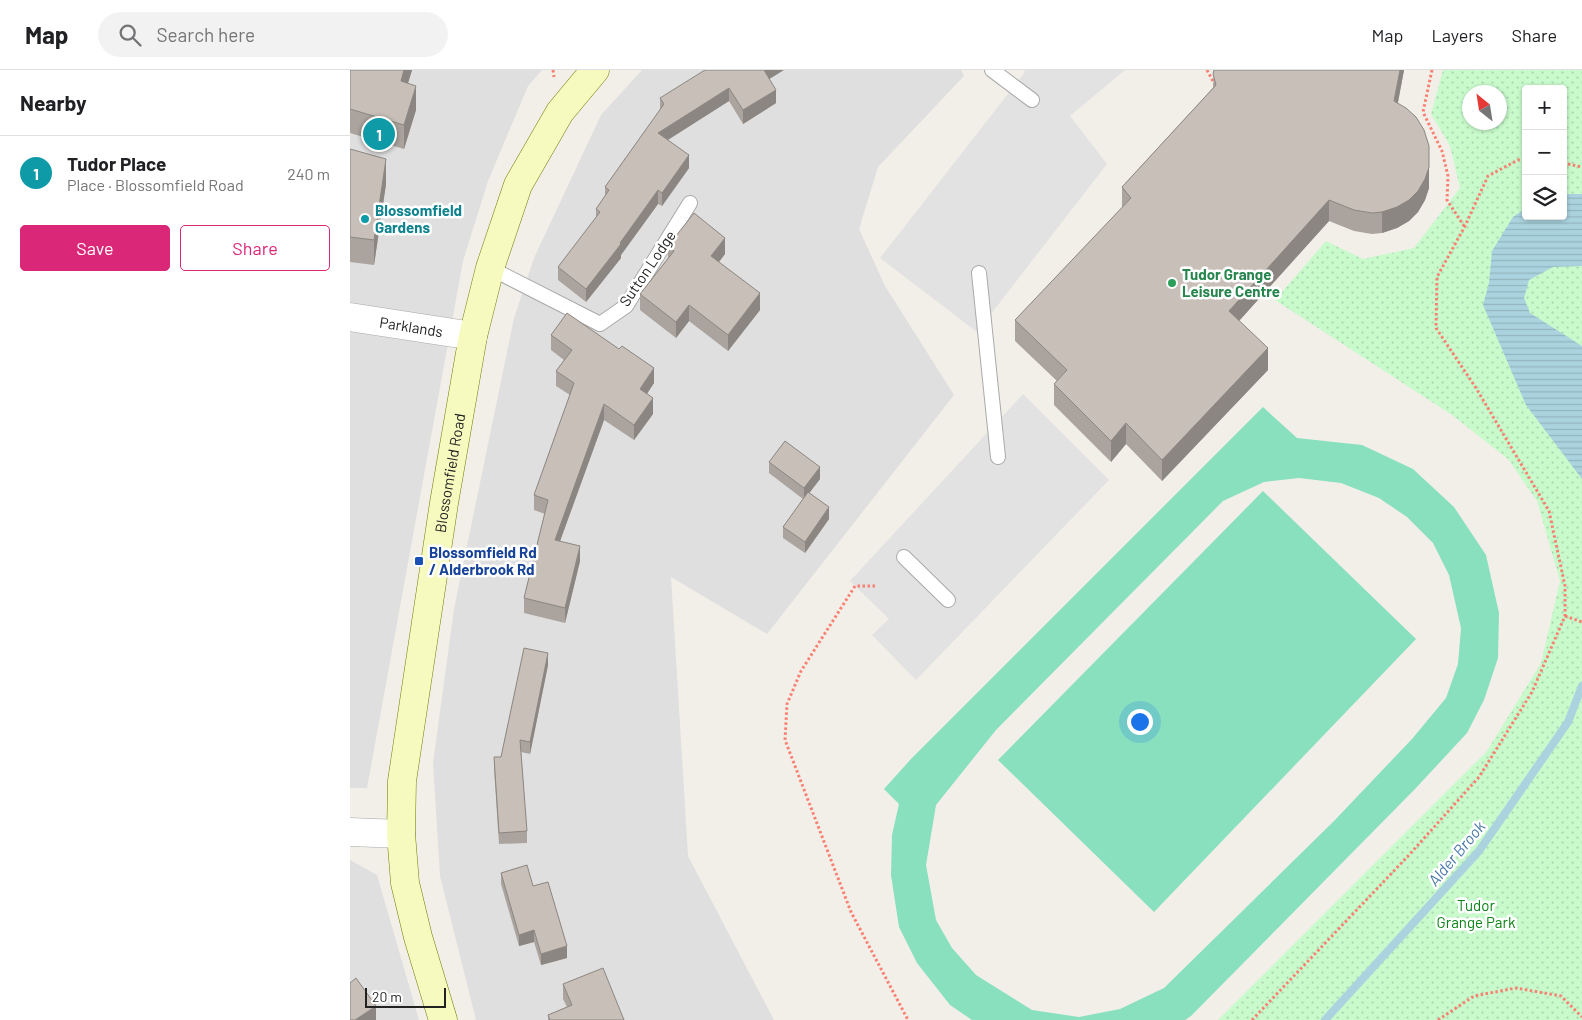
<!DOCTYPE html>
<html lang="en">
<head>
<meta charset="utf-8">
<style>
  body { margin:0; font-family:Barlow,sans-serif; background:#f2f2f2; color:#202124 }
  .controls { position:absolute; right:15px; top:15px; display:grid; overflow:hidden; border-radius:5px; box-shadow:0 1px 4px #0004 }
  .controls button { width:45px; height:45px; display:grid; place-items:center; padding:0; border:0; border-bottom:1px solid #e0e0e0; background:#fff; color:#202124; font:25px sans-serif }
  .compass { position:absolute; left:1112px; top:15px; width:45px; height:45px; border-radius:50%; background:#fff; box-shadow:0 1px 4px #0004; rotate:330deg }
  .scale { position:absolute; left:15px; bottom:12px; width:81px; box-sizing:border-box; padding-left:5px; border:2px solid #222; border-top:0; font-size:14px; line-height:18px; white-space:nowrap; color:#222; -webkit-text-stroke:4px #fff; paint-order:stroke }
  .you { position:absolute; left:789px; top:651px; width:18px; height:18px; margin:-12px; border:4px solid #fff; border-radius:50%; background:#1a73e8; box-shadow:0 0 0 8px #1a73e833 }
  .badge { display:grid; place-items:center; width:32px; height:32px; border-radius:50%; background:#db2777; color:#fff; font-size:16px; font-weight:700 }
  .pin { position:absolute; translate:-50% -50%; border:2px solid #fff; box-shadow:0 1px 5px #0006 }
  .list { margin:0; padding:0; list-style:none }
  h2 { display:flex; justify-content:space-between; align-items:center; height:65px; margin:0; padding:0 20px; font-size:21px }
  h2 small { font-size:16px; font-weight:400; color:#757577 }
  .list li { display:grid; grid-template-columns:32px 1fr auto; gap:15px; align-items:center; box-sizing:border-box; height:75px; padding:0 20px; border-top:1px solid #e0e0e0 }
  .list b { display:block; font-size:19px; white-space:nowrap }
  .list p { margin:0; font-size:16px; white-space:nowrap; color:#757577 }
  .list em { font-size:16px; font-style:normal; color:#757577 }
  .actions { display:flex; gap:10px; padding:15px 20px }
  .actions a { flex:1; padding:11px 0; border:1px solid #db2777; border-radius:5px; text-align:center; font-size:18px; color:#db2777 }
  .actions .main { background:#db2777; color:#fff }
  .icon { flex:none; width:28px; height:28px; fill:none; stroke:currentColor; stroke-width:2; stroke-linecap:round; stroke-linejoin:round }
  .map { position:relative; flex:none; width:1232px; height:950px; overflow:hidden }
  header { display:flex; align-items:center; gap:30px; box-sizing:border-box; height:70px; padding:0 25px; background:#fff; border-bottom:1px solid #e0e0e0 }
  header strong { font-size:24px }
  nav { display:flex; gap:28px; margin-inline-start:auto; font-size:18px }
  .search { width:350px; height:45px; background:#f2f2f2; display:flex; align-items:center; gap:12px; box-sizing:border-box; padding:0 18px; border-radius:28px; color:#757577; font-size:19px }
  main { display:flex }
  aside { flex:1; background:#fff }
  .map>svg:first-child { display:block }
</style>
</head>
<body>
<header>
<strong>Map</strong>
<div class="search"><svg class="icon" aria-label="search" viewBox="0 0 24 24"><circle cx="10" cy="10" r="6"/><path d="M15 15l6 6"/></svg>Search here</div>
<nav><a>Map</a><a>Layers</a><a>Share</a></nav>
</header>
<main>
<aside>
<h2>Nearby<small></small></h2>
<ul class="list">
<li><span class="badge" style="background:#0f9aa8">1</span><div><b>Tudor Place</b><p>Place · Blossomfield Road</p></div><em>240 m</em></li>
</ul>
<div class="actions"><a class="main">Save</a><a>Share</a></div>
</aside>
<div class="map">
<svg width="1232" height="950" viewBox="0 0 1232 950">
  <defs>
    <pattern id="park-dots" width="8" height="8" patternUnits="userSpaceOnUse" patternTransform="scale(1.25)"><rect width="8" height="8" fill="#c8facc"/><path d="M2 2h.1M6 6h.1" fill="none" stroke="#acd6af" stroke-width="1.8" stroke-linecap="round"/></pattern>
    <pattern id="water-rules" width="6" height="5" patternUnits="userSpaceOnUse" patternTransform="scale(1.25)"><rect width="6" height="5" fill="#aad3df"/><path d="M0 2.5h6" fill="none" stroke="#92b5bf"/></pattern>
  </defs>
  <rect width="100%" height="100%" fill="#f2efe9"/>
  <g fill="#e0dfdf">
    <polygon points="0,0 192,0 178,16 138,111 113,191 17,718 0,718"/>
    <polygon points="292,0 611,0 614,6 528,97 509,159 535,216 604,325 417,564 321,507 338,786 424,950 126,950 90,806 83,693 104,539 164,248 184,188 251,45"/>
    <polygon points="0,790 27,805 69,950 0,950"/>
  </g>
  <path fill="url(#park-dots)" fill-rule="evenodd" d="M1093 0H1232V950H868L1137 681 1191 593 1210 511 1187 431 1158 389 1102 345 925 230 976 171 1013 189 1064 178 1110 118 1100 76 1081 44ZM1176 19H1213V146H1176ZM1120 22H1150V52H1120Z"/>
  <g fill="#88e0be" fill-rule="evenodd">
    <path d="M913 337 947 368 1012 375 1063 399 1104 437 1136 485 1149 543 1148 588 1134 630 1117 663 1065 719 841 946 835 950H622L600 935 567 893 549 857 541 805 542 765 549 734 534 719 561 689ZM949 408 991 413 1029 428 1057 447 1083 473 1099 505 1111 558 1108 594 1096 628 1062 669 984 751 814 918 770 939 729 947 682 940 626 905 602 878 586 850 576 795 586 735 646 660 873 431 914 412Z"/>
    <polygon points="913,421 1066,569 804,842 648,690"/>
  </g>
  <g fill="#e2e2e2">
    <polygon points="674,0 775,0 720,46 757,94 627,262 530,188 675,2"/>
    <polygon points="673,324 759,410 566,610 522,565 539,549 500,511"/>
  </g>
  <polygon fill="url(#water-rules)" points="1213,124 1232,124 1232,196 1203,197 1179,210 1174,228 1180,243 1232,276 1232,409 1176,335 1133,235 1139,213 1142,181 1163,147 1176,138 1176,146 1213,146"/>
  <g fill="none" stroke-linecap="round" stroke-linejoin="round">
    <polyline stroke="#aad3df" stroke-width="8" points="975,950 1129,781 1218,652 1232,616"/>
    <g stroke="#a9a9a9" stroke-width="16">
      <g id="service">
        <polyline points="642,0 682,30"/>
        <polyline points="140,198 250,254 276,236 340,133"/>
        <polyline points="629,203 648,387"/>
        <polyline points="554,487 598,530"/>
      </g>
    </g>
    <g stroke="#a9a9a9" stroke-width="29">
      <g id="minor">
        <path id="s1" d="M0 247 123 266"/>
        <polyline points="0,762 51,764"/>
      </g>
    </g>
    <g stroke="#707d05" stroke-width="29">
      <g id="secondary">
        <path id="s2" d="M93 950 68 867 55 813 51 764 52 711 94 433 123 266 140 198 168 115 210 42 245 0"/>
      </g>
    </g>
    <g stroke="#fa8072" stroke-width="3" stroke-dasharray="2.5 2.5" stroke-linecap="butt">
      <polyline points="203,0 204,7"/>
      <polyline points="857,0 865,15"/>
      <polyline points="1082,0 1073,42 1092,81 1098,106 1097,130 1114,156"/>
      <polyline points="1213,93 1232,97"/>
      <polyline points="525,516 505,516 451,601 437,634 435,670 501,842 558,950"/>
      <polyline points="1215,546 1232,552"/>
      <polyline points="902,950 1059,785 1129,707 1182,622 1215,546 1215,516 1199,441 1126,318 1086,258 1087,207 1115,156 1138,106 1168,90 1176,90"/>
      <polyline points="1088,950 1124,926 1166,918 1211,926 1232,947"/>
    </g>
    <use href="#service" stroke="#fff" stroke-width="14"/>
    <use href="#minor" stroke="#fff" stroke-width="28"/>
    <use href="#secondary" stroke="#f7fabf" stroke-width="28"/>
  </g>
  <g fill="#aba49e">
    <polygon points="0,0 62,0 58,13 66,40 54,79 0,63"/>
    <polygon points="864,0 1054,0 1048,33 1079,97 1079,118 1075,130 1068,142 1059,151 1047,158 1032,163 1022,164 1004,161 979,151 889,251 918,300 812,411 776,374 761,392 704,335 704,314 707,311 665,271 665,250 772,138 772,117 863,18"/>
    <polygon points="419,9 426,33 393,54 379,31 318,70 339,98 312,136 308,134 271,185 271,188 236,232 208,210 208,197 246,148 246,139 255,127 255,117 310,40 310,28"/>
    <polygon points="0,79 36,114 24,195 0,192"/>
    <polygon points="318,176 375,184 369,192 410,240 378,281 339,251 326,268 290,240 290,224 318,188"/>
    <polygon points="201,265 304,313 297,324 303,344 284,370 254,350 210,471 230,491 215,553 174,543 174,528 195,444 184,440 184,425 220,325 206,316 206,301 214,290 201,280"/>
    <polygon points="419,392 470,409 459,423 479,449 455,483 433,468 433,457 453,429 419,403"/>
    <polygon points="198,595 180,684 171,682 177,761 177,773 149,774 144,698 144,687 151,687"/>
    <polygon points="151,803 183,816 217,888 191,895 184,872 169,876 151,814"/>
    <polygon points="213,914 274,950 198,950 198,945 217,937 213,929"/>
  </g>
  <g fill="#8b8681">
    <polygon points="54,0 62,0 51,36 51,11"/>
    <polygon points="413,0 434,0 413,13"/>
    <polygon points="1050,0 1054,0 1044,52 1044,31"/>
    <polygon points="66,16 66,40 54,79 54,55"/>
    <polygon points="379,18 379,31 308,76 308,63"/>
    <polygon points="426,20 426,33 393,54 393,40"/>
    <polygon points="1079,76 1079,118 1075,130 1068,142 1059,151 1047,158 1032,163 1032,142"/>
    <polygon points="339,85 339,98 312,136 312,123"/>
    <polygon points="36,89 36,114 24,195 24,170"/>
    <polygon points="308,120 308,134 271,185 271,188 236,232 236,219"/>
    <polygon points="979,130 979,151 879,262 879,241"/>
    <polygon points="375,168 375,184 361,202 361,186"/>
    <polygon points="410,223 410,240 378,281 378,265"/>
    <polygon points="339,235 339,251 326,268 326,252"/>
    <polygon points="918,278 918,300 812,411 812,390"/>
    <polygon points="304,298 304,313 290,334 290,319"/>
    <polygon points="303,328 303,344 284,370 284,355"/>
    <polygon points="254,334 254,350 205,485 205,470"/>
    <polygon points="776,353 776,374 761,392 761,371"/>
    <polygon points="470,397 470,409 454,430 454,418"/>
    <polygon points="479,437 479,449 455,483 455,472"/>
    <polygon points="230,476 230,491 215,553 215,538"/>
    <polygon points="198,583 198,595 180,684 180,672"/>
    <polygon points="184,860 184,872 169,876 169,865"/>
    <polygon points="217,876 217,888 191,895 191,884"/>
    <polygon points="26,936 26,950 5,950"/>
  </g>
  <g fill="#c7bfb8" stroke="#8b8681">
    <polygon points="0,0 54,0 51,11 66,16 54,55 0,39"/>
    <polygon points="355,0 414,0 426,20 393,40 379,18 308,63 339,85 312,123 308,120 270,173 271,174 236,219 208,197 250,142 246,139 259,120 255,117 314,34 310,28"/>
    <polygon points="864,0 1050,0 1044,31 1056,38 1066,47 1074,60 1079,76 1079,97 1075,109 1068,121 1059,130 1047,137 1032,142 1022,143 1004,140 979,130 879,241 918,278 812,390 776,353 761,371 704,314 717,300 665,250 781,128 772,117 866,15 863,4"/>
    <polygon points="0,79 36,89 24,170 0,167"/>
    <polygon points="344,143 375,168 361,186 410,223 378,265 339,235 326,252 290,224 324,181 318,176"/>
    <polygon points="217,243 269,279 272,276 304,298 290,319 303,328 284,355 254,334 205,470 230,476 215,538 174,528 198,430 184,425 224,313 206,301 222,280 201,265"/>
    <polygon points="435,371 470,397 454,418 419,392"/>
    <polygon points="458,422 479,437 455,472 433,457"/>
    <polygon points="174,578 198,583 180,672 170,670 177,761 149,763 144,687 151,687"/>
    <polygon points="177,795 183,816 198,812 217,876 191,884 184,860 169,865 151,803"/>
    <polygon points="253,898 274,950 200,950 198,945 222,935 213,914"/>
    <polygon points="6,908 26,936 5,950 0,950 0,913"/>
  </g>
  <circle fill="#0f9aa8" stroke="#fff" stroke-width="2" cx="15" cy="149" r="5"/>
  <circle fill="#2e9e5b" stroke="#fff" stroke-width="2" cx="822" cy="213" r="5"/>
  <rect fill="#1a4fb4" stroke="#fff" stroke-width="2" x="64" y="486" width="10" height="10" rx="2.5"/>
  <g text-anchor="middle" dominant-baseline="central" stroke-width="5" stroke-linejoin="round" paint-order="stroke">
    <g font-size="15" font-weight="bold" fill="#0d838f" stroke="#fff" text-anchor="start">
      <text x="25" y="140">Blossomfield<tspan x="25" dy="17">Gardens</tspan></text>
    </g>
    <g font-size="15" fill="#222" stroke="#fff">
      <text transform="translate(297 198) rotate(-56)">Sutton Lodge</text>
      <text stroke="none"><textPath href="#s1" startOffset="62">Parklands</textPath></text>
      <text stroke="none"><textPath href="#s2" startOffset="556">Blossomfield Road</textPath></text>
    </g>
    <g font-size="15" font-weight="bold" fill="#27864d" stroke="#fff" text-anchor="start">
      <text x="832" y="204">Tudor Grange<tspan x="832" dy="17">Leisure Centre</tspan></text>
    </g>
    <g font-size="15" font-weight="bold" fill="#164399" stroke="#fff" text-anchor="start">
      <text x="79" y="482">Blossomfield Rd<tspan x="79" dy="17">/ Alderbrook Rd</tspan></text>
    </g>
    <g font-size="15" fill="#0c8416" stroke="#fff">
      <text x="1126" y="835">Tudor<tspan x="1126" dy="17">Grange Park</tspan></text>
    </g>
    <g font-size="16" font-style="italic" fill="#4a7aab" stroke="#fff">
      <text transform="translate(1106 783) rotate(-50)">Alder Brook</text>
    </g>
  </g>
</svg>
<div class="controls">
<button>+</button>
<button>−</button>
<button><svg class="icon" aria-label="layers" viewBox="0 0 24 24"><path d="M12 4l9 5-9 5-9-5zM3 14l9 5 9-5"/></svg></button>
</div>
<svg class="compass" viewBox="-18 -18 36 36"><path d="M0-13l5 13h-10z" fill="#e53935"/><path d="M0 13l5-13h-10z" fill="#757577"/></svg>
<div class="scale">20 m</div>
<div class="you"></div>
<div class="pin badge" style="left:29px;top:64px;background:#0f9aa8">1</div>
</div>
</main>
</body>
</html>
